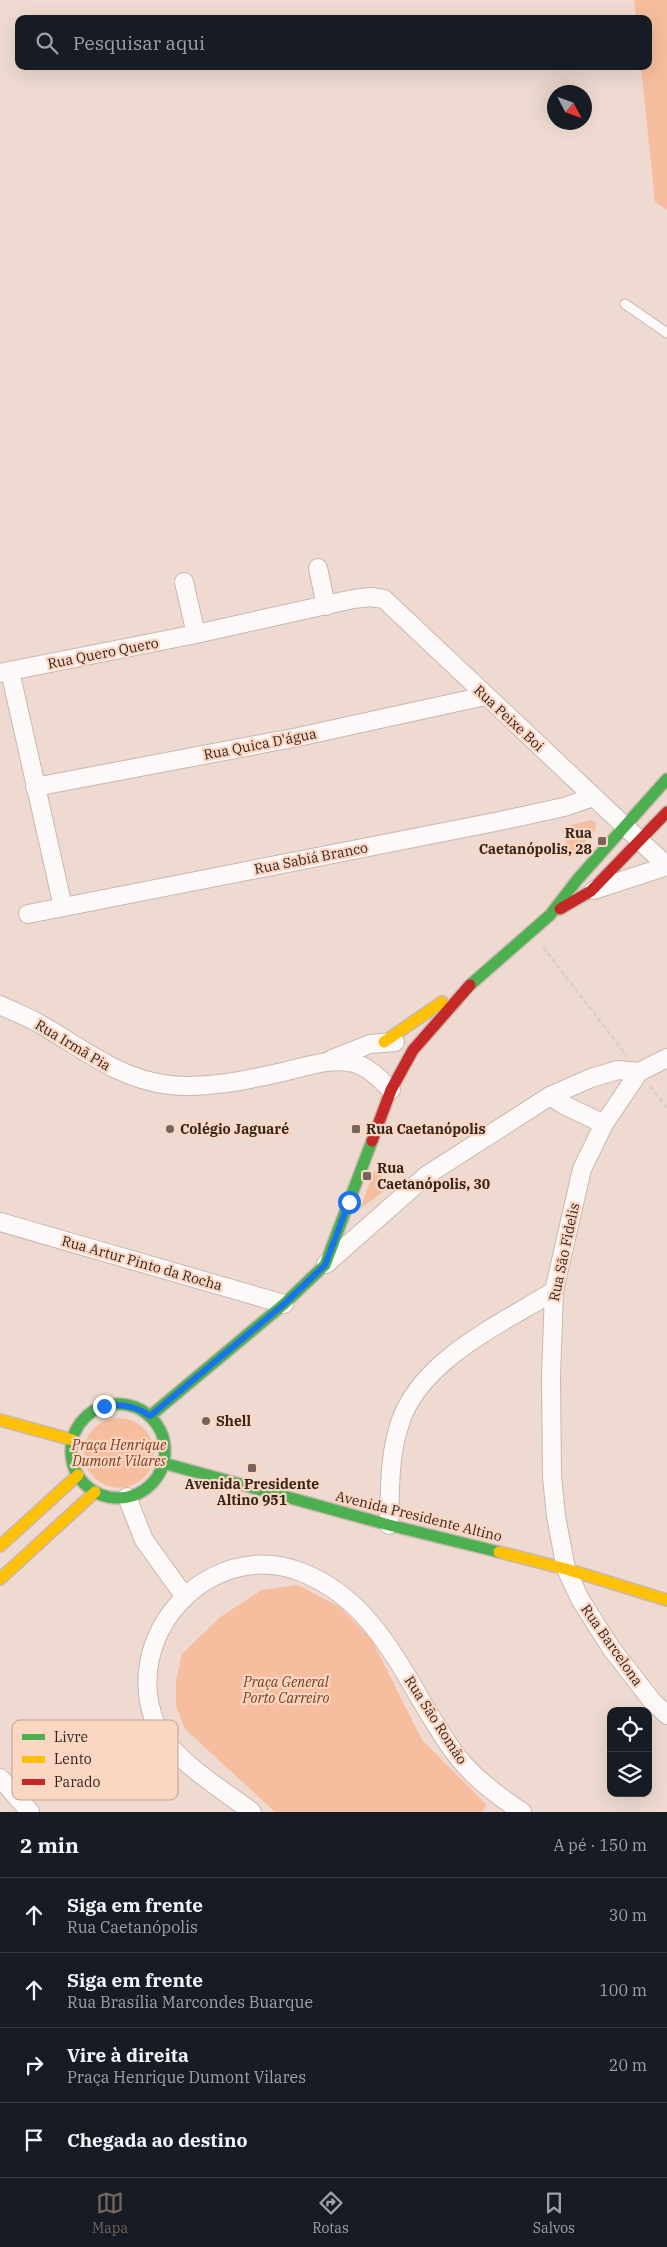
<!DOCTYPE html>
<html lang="pt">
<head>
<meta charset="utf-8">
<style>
  body { margin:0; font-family:"IBM Plex Serif",serif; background:#242831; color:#f1f3f6 }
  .controls { position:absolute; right:15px; bottom:15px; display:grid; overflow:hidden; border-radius:10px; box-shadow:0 5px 20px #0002 }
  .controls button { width:45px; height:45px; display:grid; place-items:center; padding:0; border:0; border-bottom:1px solid #363941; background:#171b24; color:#f1f3f6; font:25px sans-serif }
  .compass { position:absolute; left:547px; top:85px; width:45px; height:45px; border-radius:50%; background:#171b24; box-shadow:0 5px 20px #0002; rotate:131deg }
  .stop { position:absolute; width:15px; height:15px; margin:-11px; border:4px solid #1a73e8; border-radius:50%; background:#fff }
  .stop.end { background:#1a73e8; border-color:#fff; box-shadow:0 1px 5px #0008 }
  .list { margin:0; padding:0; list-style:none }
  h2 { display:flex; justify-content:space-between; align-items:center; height:65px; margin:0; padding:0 20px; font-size:21px }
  h2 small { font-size:16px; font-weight:400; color:#9ea1a6 }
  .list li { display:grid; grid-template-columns:32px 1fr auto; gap:15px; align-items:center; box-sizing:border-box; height:75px; padding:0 20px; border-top:1px solid #363941 }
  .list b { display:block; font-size:19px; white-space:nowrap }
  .list p { margin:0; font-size:16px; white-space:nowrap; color:#9ea1a6 }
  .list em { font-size:16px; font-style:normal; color:#9ea1a6 }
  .icon { flex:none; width:28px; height:28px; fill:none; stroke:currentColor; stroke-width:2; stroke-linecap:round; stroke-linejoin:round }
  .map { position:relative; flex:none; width:667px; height:1812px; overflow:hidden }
  .search { position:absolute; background:#171b24; box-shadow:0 5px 20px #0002; left:15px; right:15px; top:15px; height:55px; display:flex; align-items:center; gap:12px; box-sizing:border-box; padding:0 18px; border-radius:10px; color:#9ea1a6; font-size:19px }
  .sheet { height:365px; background:#171b24 }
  nav { display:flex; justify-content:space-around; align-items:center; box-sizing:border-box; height:70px; border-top:1px solid #363941; background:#171b24; font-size:14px; color:#9ea1a6 }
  nav a { display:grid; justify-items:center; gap:2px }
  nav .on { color:#75655c }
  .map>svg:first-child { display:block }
</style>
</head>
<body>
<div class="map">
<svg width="667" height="1812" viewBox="0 0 667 1812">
  <rect width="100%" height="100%" fill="#eedad0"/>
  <g fill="#f6be9e">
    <polygon points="634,0 667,0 667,210 655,202 641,66 648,66 648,19 636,19"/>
    <polygon points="591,820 596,823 595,830 569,860 563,827"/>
    <polygon points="374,1170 392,1185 360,1209"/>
    <circle cx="119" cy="1453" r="35"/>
    <polygon points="298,1585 340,1607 372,1640 422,1740 487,1805 482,1812 275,1812 185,1729 176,1706 176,1681 182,1654 220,1617 262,1590"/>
  </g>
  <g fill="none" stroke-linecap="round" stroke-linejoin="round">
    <g stroke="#c8b8b0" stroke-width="11">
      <polyline id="lane" points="625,304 667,333"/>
    </g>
    <g stroke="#c8b8b0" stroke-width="20">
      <g id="street">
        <polyline points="318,568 326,606"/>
        <polyline points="184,582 196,634"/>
        <polyline points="10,671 63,907"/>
        <polyline points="0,673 196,634 353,599 371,597 384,599 667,866"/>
        <polyline points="35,787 298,737 485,696"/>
        <polyline points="594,890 667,866"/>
        <polyline points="28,914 500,821 564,807 593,797"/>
        <path d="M0 1005C12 1011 26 1016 38 1023 83 1048 117 1079 170 1085 208 1089 246 1080 283 1072 305 1067 332 1057 354 1063 369 1067 381 1080 391 1090"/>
        <polyline points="667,1058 639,1072 604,1124 582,1169 554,1291 551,1377 552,1477 556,1516 566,1569 580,1599 611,1648 652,1701 667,1715"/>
        <polyline points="332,1059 370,1044 395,1042"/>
        <polyline points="550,1096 564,1105 604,1124"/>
        <polyline points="0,1222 284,1304"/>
        <polyline points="326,1264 427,1175 550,1096 591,1078 618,1070 639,1072"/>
        <polyline points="127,1497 144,1540 185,1597"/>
        <path d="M389 1525C390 1491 389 1455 400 1423 420 1360 501 1324 554 1291"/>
        <polyline points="0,1778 30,1812"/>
        <path d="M252 1812C223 1790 173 1760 157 1727 117 1638 209 1536 301 1572 382 1603 407 1688 454 1752 472 1777 497 1795 522 1812"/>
      </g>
    </g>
    <g stroke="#c8b8b0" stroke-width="14">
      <g id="fast">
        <polyline points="470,985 550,915 577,880 667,779"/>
        <circle cx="118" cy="1451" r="47"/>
        <polyline points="150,1416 284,1304 325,1265 372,1141"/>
        <polyline points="163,1463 389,1525 499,1552"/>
      </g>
    </g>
    <g stroke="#c8b8b0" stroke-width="14">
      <g id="slow">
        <polyline points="384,1042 442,1002"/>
        <polyline points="0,1420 73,1440"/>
        <polyline points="0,1546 78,1475"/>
        <polyline points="499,1552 566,1569 667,1600"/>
        <polyline points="0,1579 95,1492"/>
      </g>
    </g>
    <g stroke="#c8b8b0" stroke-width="14">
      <g id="jam">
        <polyline points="560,909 591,891 667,812"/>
        <polyline points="372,1141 391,1090 413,1050 470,985"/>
      </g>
    </g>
    <g stroke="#d5d0cd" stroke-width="2.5" stroke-dasharray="5 2.5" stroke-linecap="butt">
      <polyline points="543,947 627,1056"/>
      <polyline points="650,1086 667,1108"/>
    </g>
    <use href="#lane" stroke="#fcf9f8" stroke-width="9"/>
    <use href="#street" stroke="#fcf9f8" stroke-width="18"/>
    <use href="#fast" stroke="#4caf50" stroke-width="11"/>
    <use href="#slow" stroke="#ffc107" stroke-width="11"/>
    <use href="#jam" stroke="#c62828" stroke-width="11"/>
  </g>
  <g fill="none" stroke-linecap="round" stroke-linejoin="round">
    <path stroke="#1a73e8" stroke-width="6" d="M104 1406C122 1403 136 1406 150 1416L284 1304 325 1265 349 1202"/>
  </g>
  <g fill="#75655c" stroke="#fbd6c3" stroke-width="2">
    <rect x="597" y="836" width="10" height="10" rx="2.5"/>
    <circle cx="170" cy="1129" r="5"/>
    <rect x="351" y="1124" width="10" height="10" rx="2.5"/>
    <rect x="362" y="1171" width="10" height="10" rx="2.5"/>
    <circle cx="206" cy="1421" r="5"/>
    <rect x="247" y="1463" width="10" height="10" rx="2.5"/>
  </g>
  <g text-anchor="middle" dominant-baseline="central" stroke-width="4.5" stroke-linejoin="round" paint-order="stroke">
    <g font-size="14" fill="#34261e" stroke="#fbd6c3">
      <text transform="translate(103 653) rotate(-11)">Rua Quero Quero</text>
      <text transform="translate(509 718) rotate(43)">Rua Peixe Boi</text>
      <text transform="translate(260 744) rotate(-11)">Rua Quica D'água</text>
      <text transform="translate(311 858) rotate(-11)">Rua Sabiá Branco</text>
      <text transform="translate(73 1045) rotate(31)">Rua Irmã Pia</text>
      <text transform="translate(564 1252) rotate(-78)">Rua São Fidelis</text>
      <text transform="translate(142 1263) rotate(16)">Rua Artur Pinto da Rocha</text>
      <text transform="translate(419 1516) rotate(14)">Avenida Presidente Altino</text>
      <text transform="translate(612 1645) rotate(55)">Rua Barcelona</text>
      <text transform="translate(436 1720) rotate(57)">Rua São Romão</text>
    </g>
    <g font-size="14" font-weight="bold" fill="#34261e" stroke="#fbd6c3" text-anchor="start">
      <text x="592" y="833" text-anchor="end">Rua<tspan x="592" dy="16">Caetanópolis, 28</tspan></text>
      <text x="180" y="1129">Colégio Jaguaré</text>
      <text x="366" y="1129">Rua Caetanópolis</text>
      <text x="377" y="1168">Rua<tspan x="377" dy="16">Caetanópolis, 30</tspan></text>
      <text x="216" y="1421">Shell</text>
      <text x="252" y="1484" text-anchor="middle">Avenida Presidente<tspan x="252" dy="16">Altino 951</tspan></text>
    </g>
    <g font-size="14" font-style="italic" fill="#78411f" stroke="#fbd6c3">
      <text x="119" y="1445">Praça Henrique<tspan x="119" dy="16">Dumont Vilares</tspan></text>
      <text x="286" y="1682">Praça General<tspan x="286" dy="16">Porto Carreiro</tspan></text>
    </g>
  </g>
  <rect x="12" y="1720" width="166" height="80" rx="8" fill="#fbd6c3" stroke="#bfa192" stroke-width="1"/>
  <rect x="22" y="1734" width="23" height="6" fill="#4caf50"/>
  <rect x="22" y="1756" width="23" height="7" fill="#ffc107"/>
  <rect x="22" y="1779" width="23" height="6" fill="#c62828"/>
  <g font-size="14" fill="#34261e">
    <text x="54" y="1742">Livre</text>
    <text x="54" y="1764">Lento</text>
    <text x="54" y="1787">Parado</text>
  </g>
</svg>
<div class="controls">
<button><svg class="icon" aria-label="locate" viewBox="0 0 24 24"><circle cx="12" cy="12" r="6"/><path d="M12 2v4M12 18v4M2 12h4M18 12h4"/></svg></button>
<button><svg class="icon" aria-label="layers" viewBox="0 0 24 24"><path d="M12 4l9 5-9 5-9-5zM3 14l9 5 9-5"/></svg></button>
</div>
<svg class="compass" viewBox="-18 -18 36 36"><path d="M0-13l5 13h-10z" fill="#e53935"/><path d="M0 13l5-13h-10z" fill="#9ea1a6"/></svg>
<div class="stop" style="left:349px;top:1202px"></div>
<div class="stop end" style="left:104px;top:1406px"></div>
<div class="search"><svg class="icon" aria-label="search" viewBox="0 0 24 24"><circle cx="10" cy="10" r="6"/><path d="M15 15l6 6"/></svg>Pesquisar aqui</div>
</div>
<section class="sheet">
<h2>2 min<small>A pé · 150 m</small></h2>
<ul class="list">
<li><svg class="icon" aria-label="ahead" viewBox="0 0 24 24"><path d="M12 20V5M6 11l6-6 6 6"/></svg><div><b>Siga em frente</b><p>Rua Caetanópolis</p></div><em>30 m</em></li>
<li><svg class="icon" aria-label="ahead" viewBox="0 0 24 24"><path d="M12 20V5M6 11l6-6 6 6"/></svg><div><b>Siga em frente</b><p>Rua Brasília Marcondes Buarque</p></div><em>100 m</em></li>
<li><svg class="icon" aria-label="right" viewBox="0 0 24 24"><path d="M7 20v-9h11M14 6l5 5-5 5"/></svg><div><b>Vire à direita</b><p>Praça Henrique Dumont Vilares</p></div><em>20 m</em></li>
<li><svg class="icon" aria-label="arrive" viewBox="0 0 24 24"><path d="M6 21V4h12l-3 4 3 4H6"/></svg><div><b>Chegada ao destino</b></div></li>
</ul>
</section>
<nav>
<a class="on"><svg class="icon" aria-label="map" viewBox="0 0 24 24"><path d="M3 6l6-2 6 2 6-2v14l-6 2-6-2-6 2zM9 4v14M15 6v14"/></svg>Mapa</a>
<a><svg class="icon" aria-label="directions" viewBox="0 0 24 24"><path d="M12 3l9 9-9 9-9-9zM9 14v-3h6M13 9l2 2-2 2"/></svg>Rotas</a>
<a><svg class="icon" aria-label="saved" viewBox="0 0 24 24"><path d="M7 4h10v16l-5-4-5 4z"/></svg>Salvos</a>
</nav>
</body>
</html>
